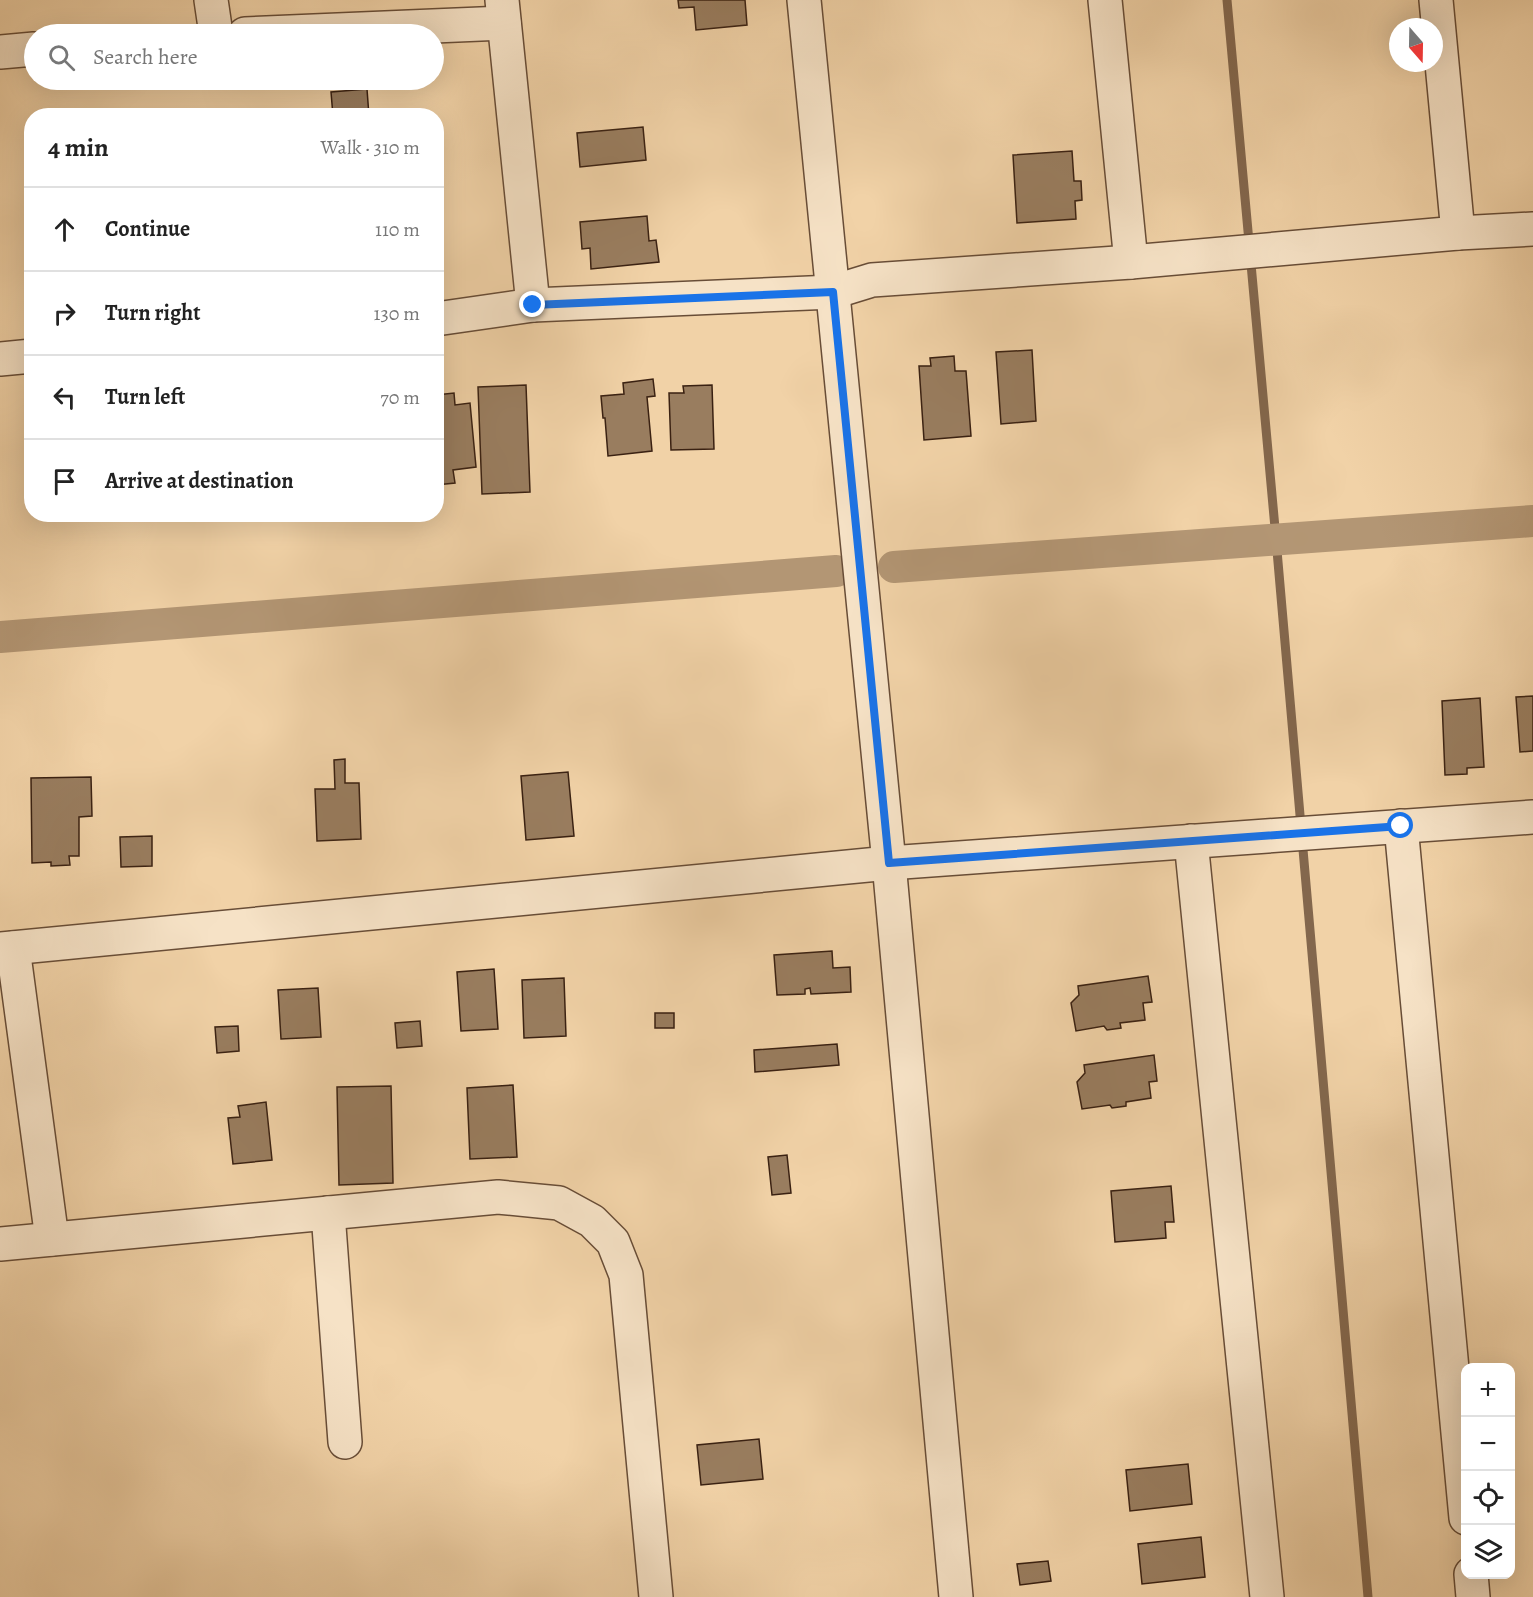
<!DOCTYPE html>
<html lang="en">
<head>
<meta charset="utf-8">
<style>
  body { margin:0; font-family:Alegreya,serif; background:#f2f2f2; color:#222 }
  .controls { position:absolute; right:18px; bottom:18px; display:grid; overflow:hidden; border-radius:12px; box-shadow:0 6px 24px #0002 }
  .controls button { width:54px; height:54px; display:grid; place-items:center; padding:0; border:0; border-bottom:2px solid #e0e0e0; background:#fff; color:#222; font:30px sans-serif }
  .compass { position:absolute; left:1389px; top:18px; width:54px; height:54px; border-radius:50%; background:#fff; box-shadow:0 6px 24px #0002; rotate:160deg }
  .stop { position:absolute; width:18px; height:18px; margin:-14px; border:4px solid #1a73e8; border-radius:50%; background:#fff }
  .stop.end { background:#1a73e8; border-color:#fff; box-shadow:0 2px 6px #0008 }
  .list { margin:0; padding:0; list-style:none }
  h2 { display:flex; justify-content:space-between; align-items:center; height:78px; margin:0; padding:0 24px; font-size:26px }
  h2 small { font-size:20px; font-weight:400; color:#767676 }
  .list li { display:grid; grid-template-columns:39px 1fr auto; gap:18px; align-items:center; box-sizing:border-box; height:84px; padding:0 24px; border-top:2px solid #e0e0e0 }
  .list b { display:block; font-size:22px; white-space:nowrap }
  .list em { font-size:20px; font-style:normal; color:#767676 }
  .icon { flex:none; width:33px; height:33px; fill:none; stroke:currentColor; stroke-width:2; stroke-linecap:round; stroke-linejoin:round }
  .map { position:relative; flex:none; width:1533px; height:1597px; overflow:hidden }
  .search { position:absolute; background:#fff; box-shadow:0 6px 24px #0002; left:24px; top:24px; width:420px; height:66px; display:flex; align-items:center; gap:15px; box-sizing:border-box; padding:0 21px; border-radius:33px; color:#767676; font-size:22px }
  .panel { position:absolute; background:#fff; box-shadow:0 6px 24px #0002; left:24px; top:108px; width:420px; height:414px; border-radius:24px }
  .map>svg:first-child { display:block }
</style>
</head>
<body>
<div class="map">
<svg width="1533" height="1597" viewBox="0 0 1533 1597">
  <rect width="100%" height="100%" fill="#f1d2a7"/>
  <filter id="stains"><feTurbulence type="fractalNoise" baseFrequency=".00333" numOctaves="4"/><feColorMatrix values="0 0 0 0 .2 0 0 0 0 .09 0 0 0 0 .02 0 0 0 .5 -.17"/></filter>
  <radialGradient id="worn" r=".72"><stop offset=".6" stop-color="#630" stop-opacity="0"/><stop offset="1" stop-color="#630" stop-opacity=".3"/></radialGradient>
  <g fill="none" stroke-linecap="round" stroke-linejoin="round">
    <polyline stroke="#83674d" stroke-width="9" points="1227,0 1276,539 1368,1597"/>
    <g stroke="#b39674" stroke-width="32">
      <polyline points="894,567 1533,521"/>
      <polyline points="0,637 836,571"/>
    </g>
  </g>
  <g fill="#997d5f" stroke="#3a2112" stroke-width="1.5">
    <polygon points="678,0 745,0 747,25 696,30 694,7 679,8"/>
    <polygon points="367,89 369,116 333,116 331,92"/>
    <polygon points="643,127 646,160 580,167 577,133"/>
    <polygon points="1072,151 1074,181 1081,181 1082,200 1075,201 1076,219 1017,223 1013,155"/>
    <polygon points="647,216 649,241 656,240 659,262 591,269 590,248 582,249 580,222"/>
    <polygon points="1032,350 1036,421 1001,424 996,352"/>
    <polygon points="954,356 955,371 966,371 971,436 924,440 919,366 931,366 930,358"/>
    <polygon points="653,379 655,396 647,397 652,451 608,456 605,418 603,418 601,396 624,394 623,383"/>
    <polygon points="526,385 530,492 482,494 478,387"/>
    <polygon points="712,385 714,449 671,450 669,393 684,393 683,386"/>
    <polygon points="454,393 455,405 470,403 476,467 453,470 455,483 436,485 436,395"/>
    <polygon points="1533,696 1533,751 1520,752 1516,697"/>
    <polygon points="1480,698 1484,767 1467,768 1467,774 1445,775 1442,701"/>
    <polygon points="345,759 345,783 359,783 361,839 317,841 315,789 335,789 334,760"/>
    <polygon points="568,772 574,836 526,840 521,776"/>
    <polygon points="91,777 92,816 79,817 79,856 69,856 70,865 51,866 51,862 32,863 31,778"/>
    <polygon points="152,836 152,866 121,867 120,837"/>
    <polygon points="832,951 833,968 850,967 851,992 811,994 810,988 805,989 805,994 777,995 774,955"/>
    <polygon points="494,969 498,1029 461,1031 457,972"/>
    <polygon points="1148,976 1152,1002 1143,1003 1145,1020 1120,1023 1121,1028 1107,1030 1104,1026 1076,1031 1071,1003 1079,995 1078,986"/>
    <polygon points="564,978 566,1036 524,1038 522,980"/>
    <polygon points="318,988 321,1037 281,1039 278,990"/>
    <rect x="655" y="1013" width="19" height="15"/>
    <polygon points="420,1021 422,1046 397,1048 395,1023"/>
    <polygon points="238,1026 239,1051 217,1053 215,1027"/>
    <polygon points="837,1044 839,1065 755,1072 754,1050"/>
    <polygon points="1154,1055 1157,1081 1149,1082 1151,1098 1126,1102 1126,1106 1112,1108 1110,1105 1082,1109 1077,1082 1085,1073 1084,1065"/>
    <polygon points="513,1085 517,1157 470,1159 467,1088"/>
    <polygon points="391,1086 393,1183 339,1185 337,1087"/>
    <polygon points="266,1102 272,1160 233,1164 228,1118 240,1117 238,1106"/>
    <polygon points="787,1155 791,1193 772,1195 768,1157"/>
    <polygon points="1171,1186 1174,1222 1165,1222 1166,1238 1115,1242 1111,1191"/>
    <polygon points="759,1439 763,1479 701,1485 697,1445"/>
    <polygon points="1188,1464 1192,1504 1130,1511 1126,1470"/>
    <polygon points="1201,1537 1205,1577 1142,1584 1138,1544"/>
    <polygon points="1048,1561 1051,1581 1020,1585 1017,1564"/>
  </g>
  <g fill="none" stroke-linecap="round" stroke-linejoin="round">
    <g stroke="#684d37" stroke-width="36">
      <g id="minor">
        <polyline points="211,0 216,34"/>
        <polyline points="502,0 533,305"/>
        <polyline points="804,0 889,863 956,1597"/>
        <polyline points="1105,0 1131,262"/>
        <polyline points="1436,0 1458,233"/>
        <polyline points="245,34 504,23"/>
        <polyline points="0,52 34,49"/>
        <polyline points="436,319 533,305 833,292 872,280 1131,262 1458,233 1533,229"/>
        <polyline points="0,359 32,356"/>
        <polyline points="1401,826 1466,1518"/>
        <polyline points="1191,841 1267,1597"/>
        <polyline points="13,948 52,1239"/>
        <polyline points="0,949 889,863 1533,817"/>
        <polyline points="328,1213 345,1442"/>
        <polyline points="0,1244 498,1197 559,1203 592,1221 613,1242 626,1275 656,1597"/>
        <polyline points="1471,1574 1473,1597"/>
      </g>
    </g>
    <use href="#minor" stroke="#f6e2c6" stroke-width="33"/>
  </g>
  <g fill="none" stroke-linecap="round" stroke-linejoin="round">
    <polyline stroke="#1a73e8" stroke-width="8" points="533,305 833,292 889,863 1401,826"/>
  </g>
  <rect width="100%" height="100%" filter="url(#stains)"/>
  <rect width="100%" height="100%" fill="url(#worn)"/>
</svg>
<div class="controls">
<button>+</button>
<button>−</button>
<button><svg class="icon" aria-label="locate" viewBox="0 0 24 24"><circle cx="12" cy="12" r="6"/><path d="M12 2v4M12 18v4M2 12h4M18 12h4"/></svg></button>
<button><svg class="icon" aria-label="layers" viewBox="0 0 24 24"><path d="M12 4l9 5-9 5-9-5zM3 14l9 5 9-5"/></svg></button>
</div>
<svg class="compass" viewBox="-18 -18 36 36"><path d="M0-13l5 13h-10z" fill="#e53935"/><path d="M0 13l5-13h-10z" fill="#767676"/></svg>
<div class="stop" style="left:1401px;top:826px"></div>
<div class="stop end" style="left:533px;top:305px"></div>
<div class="search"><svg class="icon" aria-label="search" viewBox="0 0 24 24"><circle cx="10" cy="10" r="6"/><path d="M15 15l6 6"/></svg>Search here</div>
<section class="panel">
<h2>4 min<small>Walk · 310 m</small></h2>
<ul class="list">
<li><svg class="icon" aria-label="ahead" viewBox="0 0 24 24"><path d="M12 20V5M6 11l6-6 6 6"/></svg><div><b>Continue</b></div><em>110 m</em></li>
<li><svg class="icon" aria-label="right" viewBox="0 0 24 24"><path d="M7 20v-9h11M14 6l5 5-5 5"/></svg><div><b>Turn right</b></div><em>130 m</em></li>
<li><svg class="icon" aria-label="left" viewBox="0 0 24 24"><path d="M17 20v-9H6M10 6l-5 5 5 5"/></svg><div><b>Turn left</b></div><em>70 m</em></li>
<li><svg class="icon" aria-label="arrive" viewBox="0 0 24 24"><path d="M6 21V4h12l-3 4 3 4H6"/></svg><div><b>Arrive at destination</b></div></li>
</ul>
</section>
</div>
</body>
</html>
